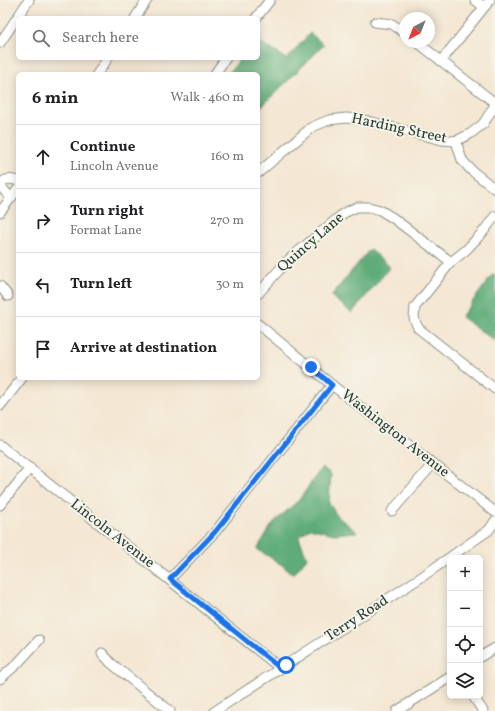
<!DOCTYPE html>
<html lang="en">
<head>
<meta charset="utf-8">
<style>
  body { margin:0; font-family:Vollkorn,serif; background:#f6f6f6; color:#202124 }
  .controls { position:absolute; right:12px; bottom:12px; display:grid; overflow:hidden; border-radius:6px; box-shadow:0 2px 10px #0003 }
  .controls button { width:36px; height:36px; display:grid; place-items:center; padding:0; border:0; border-bottom:1px solid #e0e0e0; background:#fff; color:#202124; font:20px sans-serif }
  .compass { position:absolute; left:399px; top:12px; width:36px; height:36px; border-radius:50%; background:#fff; box-shadow:0 2px 10px #0003; rotate:222deg }
  .stop { position:absolute; width:12px; height:12px; margin:-9px; border:3px solid #1a73e8; border-radius:50%; background:#fff }
  .stop.end { background:#1a73e8; border-color:#fff; box-shadow:0 1px 4px #0008 }
  .list { margin:0; padding:0; list-style:none }
  h2 { display:flex; justify-content:space-between; align-items:center; height:52px; margin:0; padding:0 16px; font-size:17px }
  h2 small { font-size:13px; font-weight:400; color:#757577 }
  .list li { display:grid; grid-template-columns:26px 1fr auto; gap:12px; align-items:center; box-sizing:border-box; height:64px; padding:0 16px; border-top:1px solid #e0e0e0 }
  .list b { display:block; font-size:15px; white-space:nowrap }
  .list p { margin:0; font-size:13px; white-space:nowrap; color:#757577 }
  .list em { font-size:13px; font-style:normal; color:#757577 }
  .icon { flex:none; width:22px; height:22px; fill:none; stroke:currentColor; stroke-width:2; stroke-linecap:round; stroke-linejoin:round }
  .map { position:relative; flex:none; width:495px; height:711px; overflow:hidden }
  .search { position:absolute; background:#fff; box-shadow:0 2px 10px #0003; left:16px; top:16px; width:244px; height:44px; display:flex; align-items:center; gap:10px; box-sizing:border-box; padding:0 14px; border-radius:6px; color:#757577; font-size:15px }
  .panel { position:absolute; background:#fff; box-shadow:0 2px 10px #0003; left:16px; top:72px; width:244px; height:308px; border-radius:6px }
  .map>svg:first-child { display:block }
</style>
</head>
<body>
<div class="map">
<svg width="495" height="711" viewBox="0 0 495 711">
  <rect width="100%" height="100%" fill="#f7f3e8"/>
  <filter id="ink" filterUnits="userSpaceOnUse"><feTurbulence type="fractalNoise" baseFrequency=".025" numOctaves="2"/><feDisplacementMap in="SourceGraphic" scale="8" xChannelSelector="R" yChannelSelector="G"/><feConvolveMatrix kernelMatrix="1 2 1 2 8 2 1 2 1" color-interpolation-filters="sRGB"/></filter>
  <filter id="wash" filterUnits="userSpaceOnUse"><feTurbulence type="fractalNoise" baseFrequency=".012" numOctaves="4" result="noise"/><feDisplacementMap in="SourceGraphic" scale="16" xChannelSelector="R" yChannelSelector="G"/><feGaussianBlur stdDeviation="0.9" result="paint"/><feColorMatrix in="noise" values="0 0 0 0 0 0 0 0 0 0 0 0 0 0 0 0 0 1.4 0 .05"/><feComposite in="paint" operator="in"/></filter>
  <g filter="url(#wash)">
    <rect width="100%" height="100%" fill="#f4e7d3"/>
    <g fill="#5eac78" stroke="#3e7456">
      <polygon points="310,33 324,45 258,110 258,74 228,74 241,58 258,58 258,41 287,59"/>
      <polygon points="370,249 390,267 352,313 331,296"/>
      <polygon points="493,274 495,276 495,341 461,317"/>
      <polygon points="322,467 331,474 329,503 337,516 357,532 334,534 310,528 299,537 307,558 293,575 282,565 257,549 273,523 299,500"/>
    </g>
  </g>
  <g filter="url(#ink)">
    <g fill="none" stroke-linecap="round" stroke-linejoin="round">
      <g stroke="#8a9284" stroke-width="11">
        <g id="minor">
          <polyline points="475,0 484,7"/>
          <polyline points="135,18 147,0"/>
          <polyline points="256,18 270,0"/>
          <polyline points="375,22 392,24 405,33"/>
          <polyline points="417,42 495,103"/>
          <polyline points="0,43 29,0"/>
          <polyline points="441,61 490,0"/>
          <polyline points="216,72 226,58"/>
          <polyline points="97,74 108,58"/>
          <polyline points="456,141 462,160 471,170 495,189"/>
          <polyline points="258,173 312,127 329,120 346,118 364,120 442,140 456,141 470,134 483,124 495,105"/>
          <path d="M11 198 2 188 1 183C6 178 11 179 18 181"/>
          <polyline points="0,212 18,189"/>
          <polyline points="495,216 483,232 466,250 451,262 415,307 414,318 418,328 495,389"/>
          <polyline points="0,286 8,296"/>
          <polyline points="258,294 286,262 344,213 357,207 369,207 380,210 393,218 451,262"/>
          <polyline points="258,324 332,385 495,512"/>
          <polyline points="0,406 22,378"/>
          <polyline points="0,445 280,668"/>
          <polyline points="0,505 30,468"/>
          <polyline points="392,511 433,464"/>
          <polyline points="170,579 215,532 332,385"/>
          <polyline points="102,653 111,663 170,711"/>
          <polyline points="480,657 495,648"/>
          <polyline points="0,679 17,664 39,640"/>
          <polyline points="473,696 483,711"/>
          <polyline points="215,711 423,576 489,530 495,521"/>
          <polyline points="397,711 450,677"/>
        </g>
      </g>
      <use href="#minor" stroke="#fff" stroke-width="9"/>
    </g>
  </g>
  <g fill="none" stroke-linecap="round" stroke-linejoin="round" filter="url(#ink)">
    <polyline stroke="#1a73e8" stroke-width="5" points="286,665 280,668 170,579 215,532 332,385 311,367"/>
  </g>
  <g text-anchor="middle" dominant-baseline="central" stroke-width="4" stroke-linejoin="round" paint-order="stroke">
    <g font-size="15" fill="#1f3d34" stroke="#f7f3e8">
      <text transform="translate(399 129) rotate(12)">Harding Street</text>
      <text transform="translate(311 243) rotate(-41)">Quincy Lane</text>
      <text transform="translate(395 434) rotate(38)">Washington Avenue</text>
      <text transform="translate(112 534) rotate(38)">Lincoln Avenue</text>
      <text transform="translate(357 619) rotate(-33)">Terry Road</text>
    </g>
  </g>
</svg>
<div class="controls">
<button>+</button>
<button>−</button>
<button><svg class="icon" aria-label="locate" viewBox="0 0 24 24"><circle cx="12" cy="12" r="6"/><path d="M12 2v4M12 18v4M2 12h4M18 12h4"/></svg></button>
<button><svg class="icon" aria-label="layers" viewBox="0 0 24 24"><path d="M12 4l9 5-9 5-9-5zM3 14l9 5 9-5"/></svg></button>
</div>
<svg class="compass" viewBox="-18 -18 36 36"><path d="M0-13l5 13h-10z" fill="#e53935"/><path d="M0 13l5-13h-10z" fill="#757577"/></svg>
<div class="stop" style="left:286px;top:665px"></div>
<div class="stop end" style="left:311px;top:367px"></div>
<div class="search"><svg class="icon" aria-label="search" viewBox="0 0 24 24"><circle cx="10" cy="10" r="6"/><path d="M15 15l6 6"/></svg>Search here</div>
<section class="panel">
<h2>6 min<small>Walk · 460 m</small></h2>
<ul class="list">
<li><svg class="icon" aria-label="ahead" viewBox="0 0 24 24"><path d="M12 20V5M6 11l6-6 6 6"/></svg><div><b>Continue</b><p>Lincoln Avenue</p></div><em>160 m</em></li>
<li><svg class="icon" aria-label="right" viewBox="0 0 24 24"><path d="M7 20v-9h11M14 6l5 5-5 5"/></svg><div><b>Turn right</b><p>Format Lane</p></div><em>270 m</em></li>
<li><svg class="icon" aria-label="left" viewBox="0 0 24 24"><path d="M17 20v-9H6M10 6l-5 5 5 5"/></svg><div><b>Turn left</b></div><em>30 m</em></li>
<li><svg class="icon" aria-label="arrive" viewBox="0 0 24 24"><path d="M6 21V4h12l-3 4 3 4H6"/></svg><div><b>Arrive at destination</b></div></li>
</ul>
</section>
</div>
</body>
</html>
